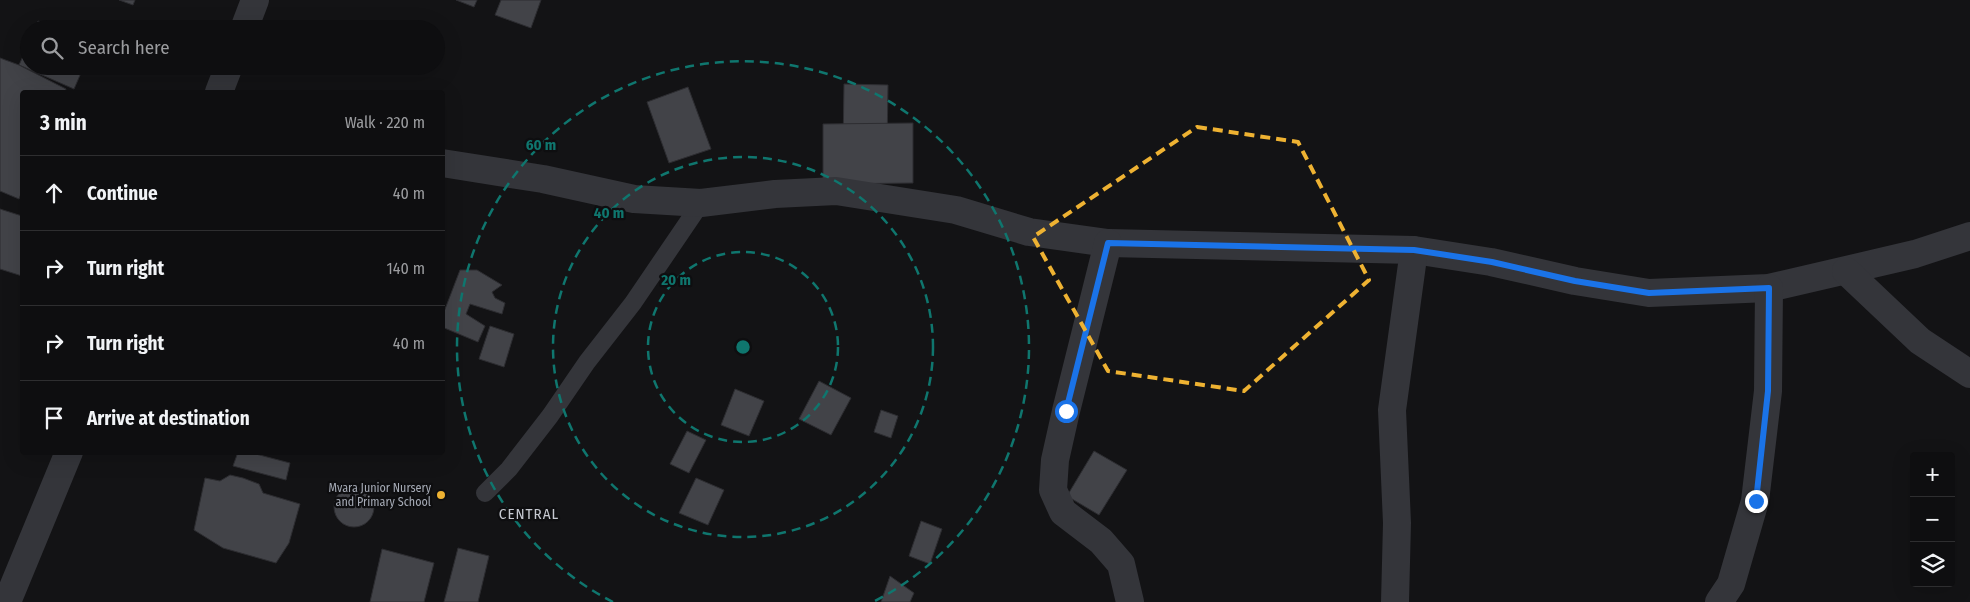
<!DOCTYPE html>
<html lang="en">
<head>
<meta charset="utf-8">
<style>
  body { margin:0; font-family:"Fira Sans Condensed",sans-serif; background:#1c1c1e; color:#f1f3f6 }
  .controls { position:absolute; right:15px; bottom:15px; display:grid; overflow:hidden; border-radius:5px; box-shadow:0 5px 20px #0002 }
  .controls button { width:45px; height:45px; display:grid; place-items:center; padding:0; border:0; border-bottom:1px solid #2e2e30; background:#0e0e10; color:#f1f3f6; font:25px sans-serif }
  .stop { position:absolute; width:15px; height:15px; margin:-11px; border:4px solid #1a73e8; border-radius:50%; background:#fff }
  .stop.end { background:#1a73e8; border-color:#fff; box-shadow:0 1px 5px #0008 }
  .list { margin:0; padding:0; list-style:none }
  h2 { display:flex; justify-content:space-between; align-items:center; height:65px; margin:0; padding:0 20px; font-size:21px }
  h2 small { font-size:16px; font-weight:400; color:#9b9c9f }
  .list li { display:grid; grid-template-columns:32px 1fr auto; gap:15px; align-items:center; box-sizing:border-box; height:75px; padding:0 20px; border-top:1px solid #2e2e30 }
  .list b { display:block; font-size:19px; white-space:nowrap }
  .list em { font-size:16px; font-style:normal; color:#9b9c9f }
  .icon { flex:none; width:28px; height:28px; fill:none; stroke:currentColor; stroke-width:2; stroke-linecap:round; stroke-linejoin:round }
  .map { position:relative; flex:none; width:1970px; height:602px; overflow:hidden }
  .search { position:absolute; background:#0e0e10; box-shadow:0 5px 20px #0002; left:20px; top:20px; width:425px; height:55px; display:flex; align-items:center; gap:12px; box-sizing:border-box; padding:0 18px; border-radius:28px; color:#9b9c9f; font-size:19px }
  .panel { position:absolute; background:#0e0e10; box-shadow:0 5px 20px #0002; left:20px; top:90px; width:425px; height:365px; border-radius:5px }
  .map>svg:first-child { display:block }
</style>
</head>
<body>
<div class="map">
<svg width="1970" height="602" viewBox="0 0 1970 602">
  <rect width="100%" height="100%" fill="#131315"/>
  <g fill="#424348" stroke="#2d2d31">
    <polygon points="119,0 135,0 133,5"/>
    <polygon points="456,0 477,0 474,7"/>
    <polygon points="501,0 541,0 531,28 495,15"/>
    <polygon points="38,21 55,29 35,29"/>
    <polygon points="29,43 29,66 84,66 74,89 19,65"/>
    <polygon points="0,58 19,65 66,89 65,92 22,92 22,191 19,199 0,191"/>
    <polygon points="844,84 888,85 887,148 843,148"/>
    <polygon points="688,87 711,149 669,163 647,102"/>
    <polygon points="913,123 913,183 823,184 823,124"/>
    <polygon points="0,209 22,216 22,276 0,269"/>
    <polygon points="460,270 477,270 502,285 492,292 495,298 505,303 502,314 470,304 466,314 485,326 478,342 442,327 442,317"/>
    <polygon points="490,326 514,334 504,367 479,359"/>
    <polygon points="819,381 851,398 831,435 799,419"/>
    <polygon points="735,389 764,401 749,436 721,425"/>
    <polygon points="881,410 898,416 891,438 874,432"/>
    <polygon points="687,431 706,440 689,473 670,464"/>
    <polygon points="1094,451 1127,470 1099,515 1067,496"/>
    <polygon points="238,452 248,452 290,463 286,480 233,466"/>
    <polygon points="230,475 243,478 259,484 263,493 300,504 289,543 276,563 223,548 194,530 205,478 220,481"/>
    <polygon points="696,478 724,490 708,525 679,513"/>
    <circle cx="354" cy="507" r="20"/>
    <polygon points="921,521 942,529 930,564 909,556"/>
    <polygon points="458,548 489,556 478,602 444,602"/>
    <polygon points="382,549 434,563 424,602 370,602"/>
    <polygon points="890,576 914,593 910,602 881,602"/>
  </g>
  <g fill="none" stroke-linecap="round" stroke-linejoin="round">
    <polyline stroke="#34353a" stroke-width="18" points="485,493 509,469 550,416 587,362 633,303 701,203"/>
    <g stroke="#34353a" stroke-width="28">
      <polyline points="244,29 255,0"/>
      <polyline points="219,92 229,66"/>
      <polyline points="442,163 543,179 634,199 701,203 775,194 836,191 956,210 1029,232 1108,243 1414,250 1491,262 1575,281 1649,293 1769,288 1915,254 1970,236"/>
      <polyline points="1108,243 1066,411 1055,460 1053,490 1063,512 1101,541 1121,564 1130,602"/>
      <polyline points="1846,271 1920,341 1970,374"/>
      <polyline points="7,602 69,452"/>
      <polyline points="1395,602 1397,523 1392,410 1414,250"/>
      <polyline points="1719,602 1731,584 1755,501 1768,391 1769,288"/>
    </g>
  </g>
  <g fill="none" stroke-linecap="round" stroke-linejoin="round">
    <polyline stroke="#1a73e8" stroke-width="6" points="1066,411 1108,243 1414,250 1492,262 1575,281 1649,293 1769,288 1768,391 1756,501"/>
  </g>
  <path fill="none" stroke="#eeb232" stroke-width="4" stroke-dasharray="10 6" stroke-linejoin="round" d="M1197 127 1298 142 1369 280 1244 391 1108 371 1033 237Z"/>
  <g fill="none" stroke="#0f766e" stroke-width="2.5" stroke-dasharray="9 6">
    <circle cx="743" cy="347" r="95"/>
    <circle cx="743" cy="347" r="190"/>
    <path d="M613 602A286 286 0 1 1 873 602"/>
  </g>
  <circle fill="#eeb232" stroke="#0e0e10" stroke-width="2" cx="441" cy="495" r="5"/>
  <g text-anchor="middle" dominant-baseline="central" stroke-width="4.5" stroke-linejoin="round" paint-order="stroke">
    <g font-size="12" fill="#a5aab5" stroke="#0e0e10" text-anchor="end">
      <text x="431" y="488">Mvara Junior Nursery<tspan x="431" dy="14">and Primary School</tspan></text>
    </g>
    <g font-size="15" letter-spacing="1" fill="#c6c9d1" stroke="#0e0e10">
      <text x="529" y="514">CENTRAL</text>
    </g>
  </g>
  <circle cx="743" cy="347" r="8" fill="#0f766e" stroke="#0e0e10" stroke-width="2.5"/>
  <g font-size="15" text-anchor="middle" font-weight="bold" fill="#0f766e" stroke="#0e0e10" stroke-width="4.5" stroke-linejoin="round" paint-order="stroke">
    <text x="541" y="150">60 m</text>
    <text x="609" y="218">40 m</text>
    <text x="676" y="285">20 m</text>
  </g>
</svg>
<div class="controls">
<button>+</button>
<button>−</button>
<button><svg class="icon" aria-label="layers" viewBox="0 0 24 24"><path d="M12 4l9 5-9 5-9-5zM3 14l9 5 9-5"/></svg></button>
</div>
<div class="stop" style="left:1066px;top:411px"></div>
<div class="stop end" style="left:1756px;top:501px"></div>
<div class="search"><svg class="icon" aria-label="search" viewBox="0 0 24 24"><circle cx="10" cy="10" r="6"/><path d="M15 15l6 6"/></svg>Search here</div>
<section class="panel">
<h2>3 min<small>Walk · 220 m</small></h2>
<ul class="list">
<li><svg class="icon" aria-label="ahead" viewBox="0 0 24 24"><path d="M12 20V5M6 11l6-6 6 6"/></svg><div><b>Continue</b></div><em>40 m</em></li>
<li><svg class="icon" aria-label="right" viewBox="0 0 24 24"><path d="M7 20v-9h11M14 6l5 5-5 5"/></svg><div><b>Turn right</b></div><em>140 m</em></li>
<li><svg class="icon" aria-label="right" viewBox="0 0 24 24"><path d="M7 20v-9h11M14 6l5 5-5 5"/></svg><div><b>Turn right</b></div><em>40 m</em></li>
<li><svg class="icon" aria-label="arrive" viewBox="0 0 24 24"><path d="M6 21V4h12l-3 4 3 4H6"/></svg><div><b>Arrive at destination</b></div></li>
</ul>
</section>
</div>
</body>
</html>
